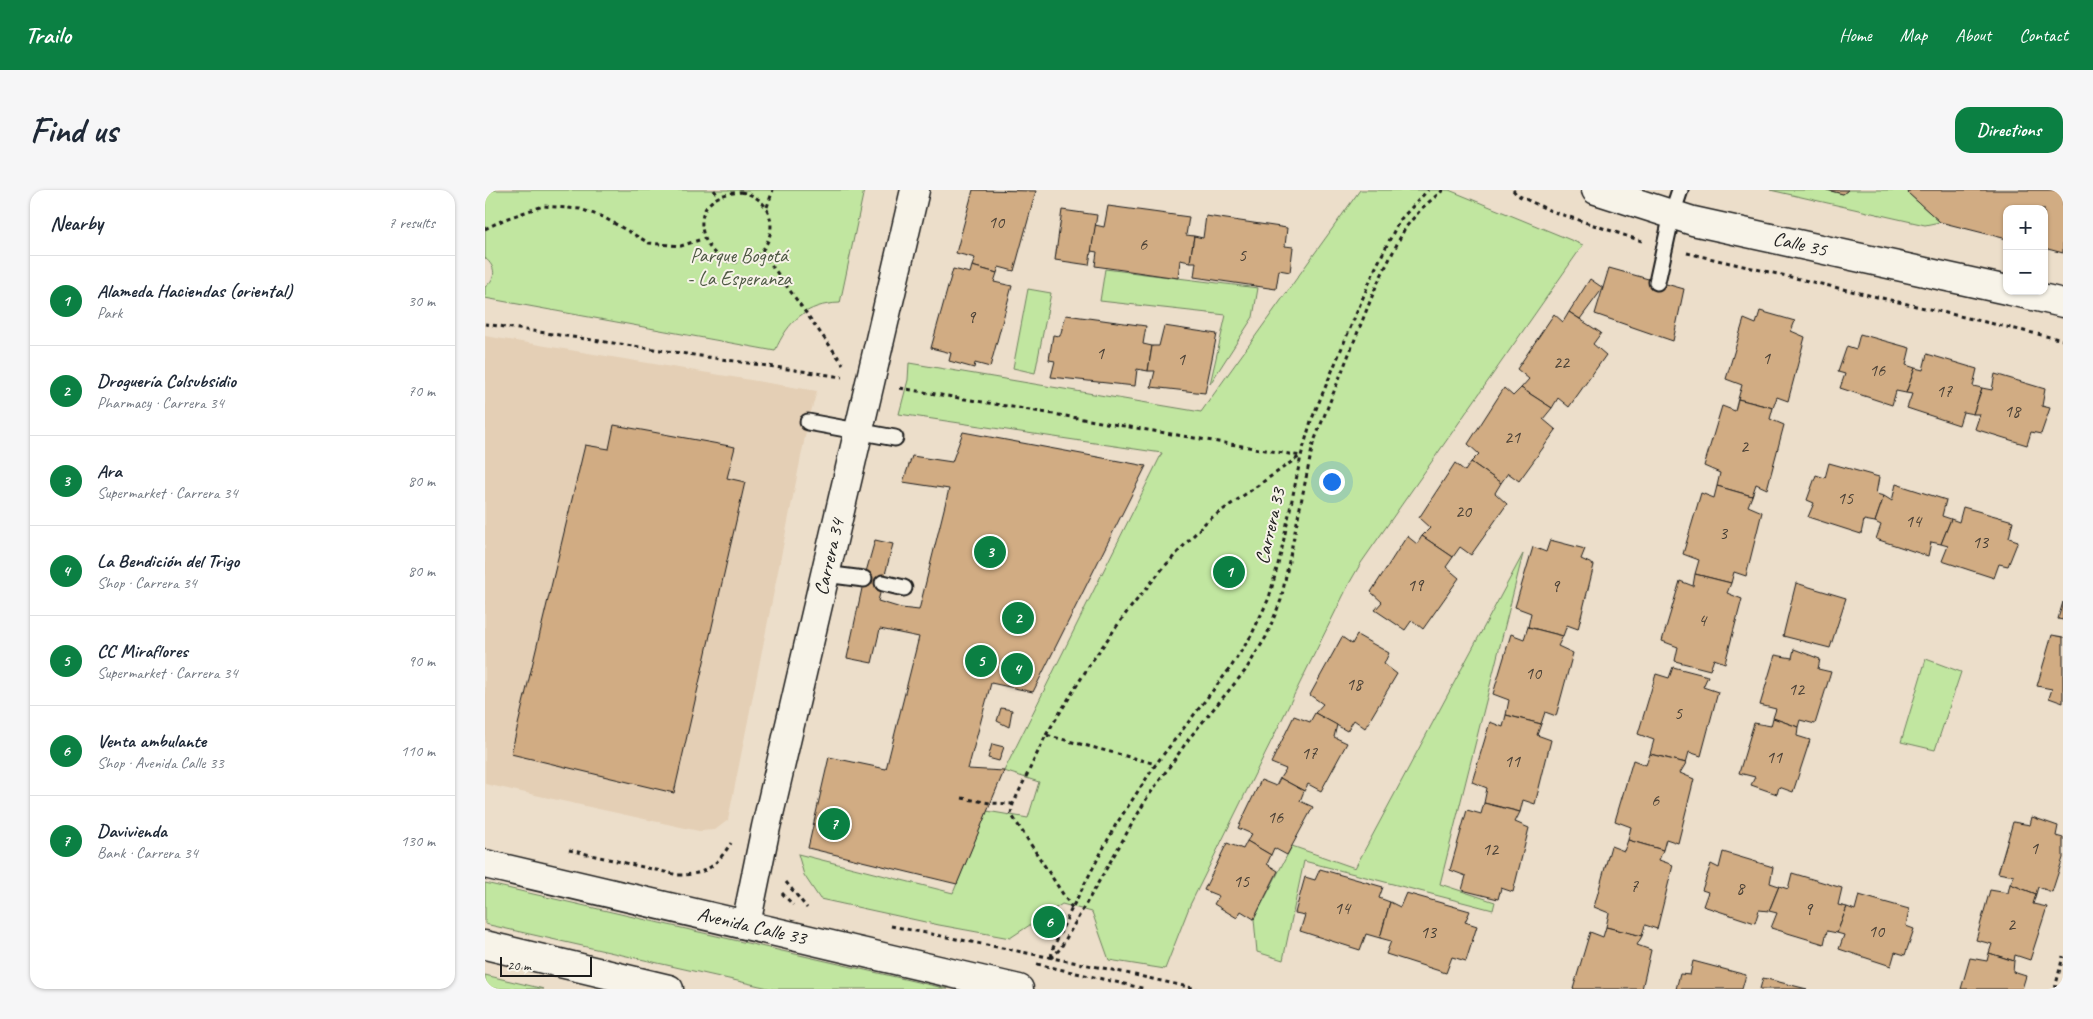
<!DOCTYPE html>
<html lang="en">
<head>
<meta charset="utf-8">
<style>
  body { margin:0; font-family:Caveat,sans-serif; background:#f6f6f7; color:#1f2937 }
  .controls { position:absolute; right:15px; top:15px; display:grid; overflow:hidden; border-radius:10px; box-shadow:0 1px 4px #0004 }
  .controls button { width:45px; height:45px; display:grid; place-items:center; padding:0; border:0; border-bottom:1px solid #e0e1e3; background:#fff; color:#1f2937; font:25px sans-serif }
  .scale { position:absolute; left:15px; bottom:12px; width:92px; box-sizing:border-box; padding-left:5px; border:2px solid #1c1c1c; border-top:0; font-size:14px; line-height:18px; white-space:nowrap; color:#1c1c1c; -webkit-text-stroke:4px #f7f3e8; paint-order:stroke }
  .you { position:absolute; left:846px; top:291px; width:18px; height:18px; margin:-12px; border:4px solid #fff; border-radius:50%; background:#1a73e8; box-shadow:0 0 0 8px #1a73e833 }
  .badge { display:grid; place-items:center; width:32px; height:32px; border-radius:50%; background:#0b8043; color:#fff; font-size:16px; font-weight:700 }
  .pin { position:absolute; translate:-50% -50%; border:2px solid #fff; box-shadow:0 1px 5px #0006 }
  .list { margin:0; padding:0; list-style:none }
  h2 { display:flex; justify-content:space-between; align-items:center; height:65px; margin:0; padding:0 20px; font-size:21px }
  h2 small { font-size:16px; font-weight:400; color:#747a83 }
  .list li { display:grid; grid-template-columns:32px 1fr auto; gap:15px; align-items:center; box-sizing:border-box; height:90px; padding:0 20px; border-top:1px solid #e0e1e3 }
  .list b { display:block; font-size:19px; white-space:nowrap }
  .list p { margin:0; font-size:16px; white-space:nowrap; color:#747a83 }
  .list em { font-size:16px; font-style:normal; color:#747a83 }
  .map { position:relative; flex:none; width:1578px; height:799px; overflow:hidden; border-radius:15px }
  header { display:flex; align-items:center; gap:30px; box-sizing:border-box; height:70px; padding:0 25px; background:#0b8043; color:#fff }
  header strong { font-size:24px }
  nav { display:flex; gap:28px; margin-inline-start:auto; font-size:18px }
  .intro { display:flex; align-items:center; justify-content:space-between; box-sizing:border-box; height:120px; padding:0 30px }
  h1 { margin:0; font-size:35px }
  .button { padding:12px 22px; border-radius:15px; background:#0b8043; color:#fff; font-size:18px; font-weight:700 }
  main { display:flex; gap:30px; padding:0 30px }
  aside { flex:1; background:#fff; border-radius:15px; box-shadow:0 1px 4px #0004 }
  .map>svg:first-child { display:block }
</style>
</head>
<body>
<header>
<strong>Trailo</strong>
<nav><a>Home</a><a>Map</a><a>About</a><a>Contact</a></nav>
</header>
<div class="intro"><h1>Find us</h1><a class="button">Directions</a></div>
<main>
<aside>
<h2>Nearby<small>7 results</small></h2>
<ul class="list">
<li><span class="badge">1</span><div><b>Alameda Haciendas (oriental)</b><p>Park</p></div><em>30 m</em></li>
<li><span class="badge">2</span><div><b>Droguería Colsubsidio</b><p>Pharmacy · Carrera 34</p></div><em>70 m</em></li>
<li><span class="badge">3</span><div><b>Ara</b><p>Supermarket · Carrera 34</p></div><em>80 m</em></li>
<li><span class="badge">4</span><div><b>La Bendición del Trigo</b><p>Shop · Carrera 34</p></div><em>80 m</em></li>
<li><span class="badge">5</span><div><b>CC Miraflores</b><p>Supermarket · Carrera 34</p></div><em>90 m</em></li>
<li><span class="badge">6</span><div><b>Venta ambulante</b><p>Shop · Avenida Calle 33</p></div><em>110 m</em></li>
<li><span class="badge">7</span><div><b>Davivienda</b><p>Bank · Carrera 34</p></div><em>130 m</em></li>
</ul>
</aside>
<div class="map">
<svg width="1578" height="799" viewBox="0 0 1578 799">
  <rect width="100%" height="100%" fill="#ecdeca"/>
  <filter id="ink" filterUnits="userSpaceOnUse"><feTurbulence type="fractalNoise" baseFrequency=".02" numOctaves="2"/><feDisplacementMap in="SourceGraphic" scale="10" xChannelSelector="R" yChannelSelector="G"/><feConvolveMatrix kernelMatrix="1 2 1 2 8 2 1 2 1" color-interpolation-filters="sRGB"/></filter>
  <g filter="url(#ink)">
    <polygon fill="#e4cfb5" points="0,146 332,201 323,232 243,630 230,640 214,641 0,594"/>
    <g fill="#c1e6a0" stroke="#6e815e">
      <path d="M0 0H379L355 113C321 114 303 131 290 161L0 108V97C12 88 11 77 0 68Z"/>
      <polygon points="875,0 964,0 1098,55 876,373 865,392 705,715 680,779 624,770 607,722 577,714 525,748 454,735 335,709 319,685 313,664 468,703 502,621 543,628 554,592 519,581 677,263 414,224 423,190 424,173 716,222"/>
      <polygon points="1285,0 1342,0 1358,4 1363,0 1425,0 1423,3 1455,32 1440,35"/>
      <polygon points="620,79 773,98 768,127 725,194 741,125 615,111"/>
      <polygon points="543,99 566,103 550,183 528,178"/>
      <polygon points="1038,364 955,694 1010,712 1008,720 819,671 798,770 772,762 769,729 807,656 870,678"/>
      <polygon points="1441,469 1476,482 1450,560 1416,552"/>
      <polygon points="0,693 463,799 288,799 0,734"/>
      <polygon points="0,785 59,799 8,799 0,797"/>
    </g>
    <g fill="#d1ac83" stroke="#1c1c1c">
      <polygon points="488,0 551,1 529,81 514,77 512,83 487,76 490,68 471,63"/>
      <polygon points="1342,0 1363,0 1358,4"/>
      <polygon points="1425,0 1578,0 1578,63 1559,58 1559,19 1522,19 1522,49 1455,32 1423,3"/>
      <polygon points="623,16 704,27 701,45 709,46 705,72 695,70 693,88 610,76 612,62 606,61 610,35 619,37"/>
      <polygon points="577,20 612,25 604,75 570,70"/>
      <polygon points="721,26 802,38 800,56 808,57 805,82 794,80 791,99 709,87 711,72 705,72 709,46 718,48"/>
      <polygon points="487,76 512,83 509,92 527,96 505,177 490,173 489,178 464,171 466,163 446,158 468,79 485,83"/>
      <polygon points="1124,78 1199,99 1188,151 1110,124"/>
      <polygon points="1105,89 1118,98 1095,129 1084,122"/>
      <polygon points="1275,121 1310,131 1306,141 1320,147 1303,211 1292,207 1288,218 1253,209 1257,195 1241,189 1259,129 1271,134"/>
      <polygon points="1084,122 1116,143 1108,154 1121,165 1084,217 1073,208 1067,218 1036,198 1044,189 1032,179 1069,124 1078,132"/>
      <polygon points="581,125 661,136 658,154 667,156 663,181 652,179 650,196 566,187 570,171 564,170 568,145 575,146"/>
      <polygon points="679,136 732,144 720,203 666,197 670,181 663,181 667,156 674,156"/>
      <polygon points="1375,144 1425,158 1421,175 1430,178 1421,203 1411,201 1407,215 1355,198 1360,184 1353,182 1362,156 1371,159"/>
      <polygon points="1442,164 1492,179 1488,196 1497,198 1488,224 1478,222 1474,235 1422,218 1427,204 1421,203 1430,178 1438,180"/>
      <polygon points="1510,184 1560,199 1557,216 1565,218 1556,244 1546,242 1542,255 1490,239 1495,224 1488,224 1497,198 1507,200"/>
      <polygon points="1019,198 1028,206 1036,198 1067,218 1058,229 1071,240 1034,291 1023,283 1016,293 986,272 994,264 983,254"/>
      <polygon points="1253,209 1288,218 1285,229 1299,235 1282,299 1271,294 1267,306 1232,296 1235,283 1219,276 1237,216 1250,221"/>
      <polygon points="129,235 250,257 242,288 260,292 189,603 26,564 100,255 124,259"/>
      <polygon points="478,242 661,276 548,502 506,493 483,579 519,581 472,694 323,658 344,567 401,579 434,447 395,439 387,473 362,468 379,389 390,350 408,354 393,411 416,418 434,420 464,299 418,292 427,266 467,272"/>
      <polygon points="986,272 1016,293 1010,303 1022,314 986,365 975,357 968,367 937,346 945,338 934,328 970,273 980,281"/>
      <polygon points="1344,273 1394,287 1391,304 1399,306 1390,332 1379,330 1376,344 1323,327 1329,313 1322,310 1331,285 1340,288"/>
      <polygon points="1411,294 1461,310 1457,326 1466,329 1456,354 1446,352 1443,366 1391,349 1396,335 1390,332 1399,306 1407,311"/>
      <polygon points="1232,296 1267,306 1263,316 1277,322 1261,386 1249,382 1246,393 1210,384 1214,370 1198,364 1216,303 1229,308"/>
      <polygon points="1478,317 1528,331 1524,348 1533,351 1523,376 1514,374 1509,388 1457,371 1463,356 1456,354 1466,329 1474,332"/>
      <polygon points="922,346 932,354 937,346 968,367 961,377 974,388 938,439 927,430 920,440 890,420 897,412 886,402"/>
      <polygon points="1065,350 1100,359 1096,369 1109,375 1093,439 1082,435 1078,446 1043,437 1046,423 1030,417 1048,357 1061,362"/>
      <polygon points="1210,384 1246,393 1242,403 1257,409 1240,473 1229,469 1225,480 1190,471 1193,457 1177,451 1195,391 1208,396"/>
      <polygon points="1311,393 1361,408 1345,458 1298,446"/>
      <polygon points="1578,412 1578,430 1573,429"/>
      <polygon points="1043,437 1078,446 1073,456 1088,463 1071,526 1060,522 1056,534 1021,525 1024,510 1008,504 1026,444 1039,449"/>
      <polygon points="872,445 904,463 899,474 912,484 880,538 869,530 862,541 830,523 838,514 825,505 857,447 867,454"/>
      <polygon points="1567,445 1578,447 1578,513 1564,508 1567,499 1552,496"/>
      <polygon points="1309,459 1335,469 1333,479 1346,482 1330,534 1315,530 1313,537 1288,528 1291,519 1275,515 1290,465 1307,468"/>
      <polygon points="1188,477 1223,486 1218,497 1233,502 1216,566 1204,562 1201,573 1165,564 1169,550 1153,544 1171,484 1184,488"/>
      <polygon points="516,518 527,520 524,537 512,531"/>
      <polygon points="830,523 852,535 849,547 862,553 836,601 823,594 819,601 795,588 801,579 786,573 809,526 825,532"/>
      <polygon points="1021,525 1056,534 1052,545 1066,550 1050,614 1038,610 1035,622 999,613 1002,598 987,592 1005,532 1018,537"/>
      <polygon points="1288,528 1313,537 1312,546 1325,550 1308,602 1294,597 1292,604 1266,595 1270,587 1254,583 1269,533 1286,536"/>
      <polygon points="507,554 519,557 514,571 503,568"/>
      <polygon points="1165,564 1201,573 1195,583 1209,589 1193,653 1181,649 1178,660 1143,650 1146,637 1130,631 1148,570 1161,575"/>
      <polygon points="795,588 819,601 815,611 828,617 802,665 789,658 786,665 762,651 767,644 753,638 776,590 791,596"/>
      <polygon points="999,613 1035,622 1030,632 1044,638 1028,702 1016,698 1013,709 977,700 981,686 965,680 982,620 996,624"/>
      <polygon points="1547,627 1573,636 1571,646 1578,648 1578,668 1567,702 1553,697 1551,704 1525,694 1529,686 1513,683 1528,632 1545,635"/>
      <polygon points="1143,650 1178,660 1174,670 1188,675 1172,739 1160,735 1157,746 1121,737 1124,723 1109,717 1126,656 1139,661"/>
      <polygon points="762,651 786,665 782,674 793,681 769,729 756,721 752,728 729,714 734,706 719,700 742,653 758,659"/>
      <polygon points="1238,662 1288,677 1285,693 1294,696 1284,721 1274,720 1270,733 1218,716 1223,702 1217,700 1226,674 1234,678"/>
      <polygon points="835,679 898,697 894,708 905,712 895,748 881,744 875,760 815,741 820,725 810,723 820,687 830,690"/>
      <polygon points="1307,683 1357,698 1353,715 1362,717 1352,743 1342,741 1339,754 1286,738 1292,723 1284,721 1294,696 1303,699"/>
      <polygon points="1525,694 1551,704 1548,714 1562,717 1545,770 1530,765 1529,771 1504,763 1507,754 1491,750 1505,700 1523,703"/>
      <polygon points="921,703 985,721 980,732 992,736 981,771 967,767 961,783 901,764 906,751 895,748 905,712 915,717"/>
      <polygon points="1374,705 1424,719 1421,736 1429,739 1420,765 1410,762 1406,776 1354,759 1359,745 1352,743 1362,717 1370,720"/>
      <polygon points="1121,737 1157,746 1152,755 1166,760 1157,799 1088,799 1105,742 1118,747"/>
      <polygon points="1504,763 1529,771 1528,782 1541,786 1537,799 1476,799 1485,768 1502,771"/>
      <polygon points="1208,771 1261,785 1257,799 1191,799 1195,784 1205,785"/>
      <polygon points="1278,788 1322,799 1275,799"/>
    </g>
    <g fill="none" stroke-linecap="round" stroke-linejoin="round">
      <g stroke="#1c1c1c" stroke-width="19">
        <g id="service">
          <polyline points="1172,92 1187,24 1195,0"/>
          <polyline points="323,232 410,248"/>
          <polyline points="340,384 379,389"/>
          <polyline points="398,393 419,398"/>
        </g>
      </g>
      <g stroke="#1c1c1c" stroke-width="31">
        <polyline id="minor" points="261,734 281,637 430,0"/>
      </g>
      <g stroke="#1c1c1c" stroke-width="31">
        <g id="tertiary">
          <polyline points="1111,0 1208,31 1522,100"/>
          <polyline points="1526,101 1578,113"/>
        </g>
      </g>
      <g stroke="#1c1c1c" stroke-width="31">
        <g id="secondary">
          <polyline points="0,674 534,799"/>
          <polyline points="0,755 184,799"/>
        </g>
      </g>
      <g stroke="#1c1c1c" stroke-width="3" stroke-dasharray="4 4" stroke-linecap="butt">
        <polyline points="229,0 234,7"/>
        <polyline points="1028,0 1032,5 1066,21 1157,51"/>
        <path d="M256 2C305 11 289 81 243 71 221 65 208 31 224 14 232 5 245 3 256 2Z"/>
        <polyline points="282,17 288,0"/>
        <polyline points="0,39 20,29 58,16 95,19 118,27 164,53 196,56 220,48"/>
        <polyline points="277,62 358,174"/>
        <polyline points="1202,63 1578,150"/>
        <polyline points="0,134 357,187"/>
        <polyline points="415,198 816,266"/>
        <polyline points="561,545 607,471 642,422 678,378 722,331 815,266"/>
        <polyline points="477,608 505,613 528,614"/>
        <path d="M84 660 193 685C221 685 231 676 246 653"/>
        <polyline points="301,692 322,718"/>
        <polyline points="297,703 308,715"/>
        <polyline points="587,718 526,624 528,614 561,545 671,574"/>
        <polyline points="406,736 623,779 712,799"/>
        <polyline points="566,767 568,758 587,718 630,636 671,574 746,477 766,446 784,408 796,363 816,266 826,231 890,79 914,31 943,0"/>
        <polyline points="566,768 575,759 662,608 706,546 760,481 781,447 796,410 828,254 892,94 920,38 937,18 958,0"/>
        <polyline points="552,774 661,799"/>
        <polyline points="1570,799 1578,766"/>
      </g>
      <use href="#service" stroke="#f7f3e8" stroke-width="15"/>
      <use href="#minor" stroke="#f7f3e8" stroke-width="28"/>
      <use href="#tertiary" stroke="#f7f3e8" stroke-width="28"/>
      <use href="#secondary" stroke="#f7f3e8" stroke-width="28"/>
    </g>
  </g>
  <g text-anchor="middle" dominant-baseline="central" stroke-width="4" stroke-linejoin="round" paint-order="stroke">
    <g font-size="18" fill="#494036">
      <text x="511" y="32">10</text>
      <text x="658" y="54">6</text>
      <text x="757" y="65">5</text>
      <text x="486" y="127">9</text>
      <text x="615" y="163">1</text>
      <text x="1281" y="168">1</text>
      <text x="696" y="169">1</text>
      <text x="1076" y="172">22</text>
      <text x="1392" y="180">16</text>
      <text x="1459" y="201">17</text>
      <text x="1527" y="221">18</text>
      <text x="1027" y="247">21</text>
      <text x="1259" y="256">2</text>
      <text x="1360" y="308">15</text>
      <text x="978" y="321">20</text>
      <text x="1428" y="331">14</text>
      <text x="1238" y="343">3</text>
      <text x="1495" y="352">13</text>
      <text x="930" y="395">19</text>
      <text x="1070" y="396">9</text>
      <text x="1217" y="430">4</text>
      <text x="1048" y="483">10</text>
      <text x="869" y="494">18</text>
      <text x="1311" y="499">12</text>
      <text x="1193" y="523">5</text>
      <text x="824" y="563">17</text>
      <text x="1289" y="567">11</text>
      <text x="1027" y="571">11</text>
      <text x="1170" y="610">6</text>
      <text x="790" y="627">16</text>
      <text x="1549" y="658">1</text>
      <text x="1005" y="659">12</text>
      <text x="756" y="691">15</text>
      <text x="1149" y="696">7</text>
      <text x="1255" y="698">8</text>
      <text x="857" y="718">14</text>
      <text x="1323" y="719">9</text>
      <text x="1526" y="734">2</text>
      <text x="1391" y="741">10</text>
      <text x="943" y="742">13</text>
    </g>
    <g font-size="20" fill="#1c1c1c" stroke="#f7f3e8">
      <text transform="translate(1315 54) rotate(13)">Calle 35</text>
      <text transform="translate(785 336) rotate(-77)">Carrera 33</text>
      <text transform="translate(344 367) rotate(-77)">Carrera 34</text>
      <text transform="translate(267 736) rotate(13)">Avenida Calle 33</text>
    </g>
    <g font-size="20" fill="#4e5944" stroke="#f7f3e8">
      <text x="254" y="65">Parque Bogotá<tspan x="254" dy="23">- La Esperanza</tspan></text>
    </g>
  </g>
</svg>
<div class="controls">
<button>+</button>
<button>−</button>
</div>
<div class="scale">20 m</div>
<div class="you"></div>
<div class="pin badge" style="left:744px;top:382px">1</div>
<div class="pin badge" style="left:533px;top:428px">2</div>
<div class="pin badge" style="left:505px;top:362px">3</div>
<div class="pin badge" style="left:532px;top:479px">4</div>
<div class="pin badge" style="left:496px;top:471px">5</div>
<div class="pin badge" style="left:564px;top:732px">6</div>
<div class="pin badge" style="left:349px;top:634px">7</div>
</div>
</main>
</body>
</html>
